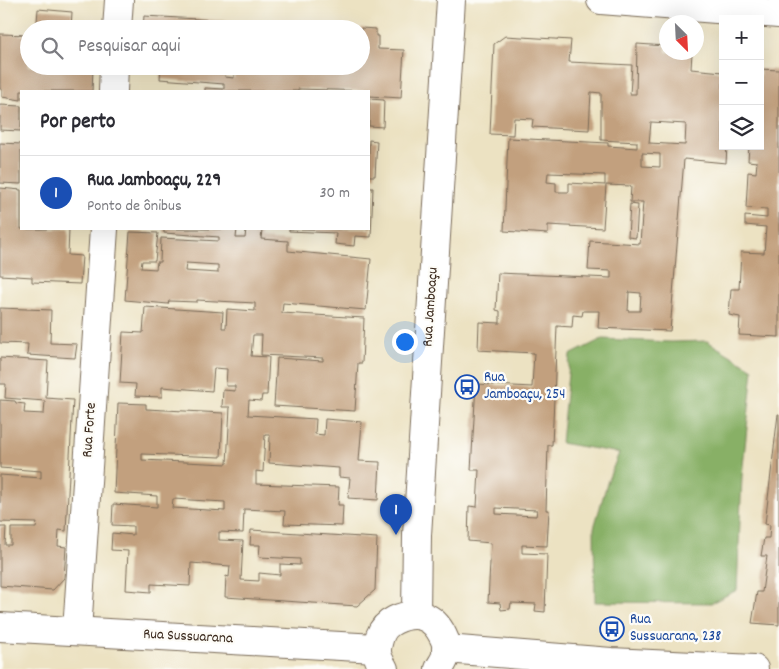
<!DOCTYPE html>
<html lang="pt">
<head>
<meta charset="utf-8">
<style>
  body { margin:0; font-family:Dekko,sans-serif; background:#f7f7f7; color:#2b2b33 }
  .controls { position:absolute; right:15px; top:15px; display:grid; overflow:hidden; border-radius:0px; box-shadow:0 5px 20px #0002 }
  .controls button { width:45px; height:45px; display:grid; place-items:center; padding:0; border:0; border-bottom:1px solid #e1e1e2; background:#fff; color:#2b2b33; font:25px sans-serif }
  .compass { position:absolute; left:659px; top:15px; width:45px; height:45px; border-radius:50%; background:#fff; box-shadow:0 5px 20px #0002; rotate:156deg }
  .you { position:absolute; left:404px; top:341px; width:18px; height:18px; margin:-12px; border:4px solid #fff; border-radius:50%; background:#1a73e8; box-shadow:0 0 0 8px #1a73e833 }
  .badge { display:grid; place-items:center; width:32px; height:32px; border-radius:50%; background:#0f766e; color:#fff; font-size:16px; font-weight:700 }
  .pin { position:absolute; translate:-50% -41px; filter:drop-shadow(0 1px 2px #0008) }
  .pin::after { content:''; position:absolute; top:26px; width:18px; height:15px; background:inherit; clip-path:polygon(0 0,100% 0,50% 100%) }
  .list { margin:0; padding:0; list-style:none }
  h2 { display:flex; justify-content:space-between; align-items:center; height:65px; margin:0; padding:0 20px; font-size:21px }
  h2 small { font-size:16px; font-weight:400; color:#7c7c81 }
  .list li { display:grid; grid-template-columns:32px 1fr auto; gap:15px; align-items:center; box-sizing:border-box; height:75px; padding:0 20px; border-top:1px solid #e1e1e2 }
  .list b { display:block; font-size:19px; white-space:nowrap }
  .list p { margin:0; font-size:16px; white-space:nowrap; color:#7c7c81 }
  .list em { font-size:16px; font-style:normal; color:#7c7c81 }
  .icon { flex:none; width:28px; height:28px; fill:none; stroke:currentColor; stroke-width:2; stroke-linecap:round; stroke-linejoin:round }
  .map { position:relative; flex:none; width:779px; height:669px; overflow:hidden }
  .search { position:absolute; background:#fff; box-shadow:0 5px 20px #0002; left:20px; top:20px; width:350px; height:55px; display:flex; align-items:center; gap:12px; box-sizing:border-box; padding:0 18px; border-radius:28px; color:#7c7c81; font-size:19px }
  .panel { position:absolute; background:#fff; box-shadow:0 5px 20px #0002; left:20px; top:90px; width:350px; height:140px; border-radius:0px }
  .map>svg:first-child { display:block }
</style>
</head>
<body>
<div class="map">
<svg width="779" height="669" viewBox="0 0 779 669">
  <rect width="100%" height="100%" fill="#fdfcf7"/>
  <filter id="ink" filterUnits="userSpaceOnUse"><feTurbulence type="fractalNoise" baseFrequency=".02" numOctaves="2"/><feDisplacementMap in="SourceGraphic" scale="10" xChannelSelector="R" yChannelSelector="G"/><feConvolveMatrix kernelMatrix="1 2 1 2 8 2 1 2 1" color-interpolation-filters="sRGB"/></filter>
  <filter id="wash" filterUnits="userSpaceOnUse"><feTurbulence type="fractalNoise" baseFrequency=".0096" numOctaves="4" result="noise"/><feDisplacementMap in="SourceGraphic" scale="20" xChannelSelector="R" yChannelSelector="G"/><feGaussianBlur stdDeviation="1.12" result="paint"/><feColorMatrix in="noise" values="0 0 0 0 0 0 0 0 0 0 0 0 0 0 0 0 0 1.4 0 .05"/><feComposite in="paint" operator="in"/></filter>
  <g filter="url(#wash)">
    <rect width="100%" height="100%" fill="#ece2c2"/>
    <polygon fill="#88b066" stroke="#626d42" points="602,339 671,342 707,341 753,369 742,476 737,590 711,603 595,602 594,528 608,480 619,453 561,443 570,355"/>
    <g id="blocks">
      <g fill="#c2a07e" fill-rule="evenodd">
        <polygon points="38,9 72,12 71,29 44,29 45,22 37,22"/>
        <polygon points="144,16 305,25 305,29 143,29"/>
        <polygon points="361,28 376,29 376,36 378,36 378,49 404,50 401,98 369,96 369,91 298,89 298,91 205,91 205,88 224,89 224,84 160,79 161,66 226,66 225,77 234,78 234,70 230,69 230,66 361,66"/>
        <polygon points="0,34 29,35 29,66 84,66 84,68 93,68 92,91 21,91 21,100 2,97 2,89 0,89"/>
        <path d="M505 36 571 40 569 62 632 65 630 94H636L637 44 666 46V52H692L691 69 723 72V146H727L726 163 684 159 670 331 598 328 599 311H583L582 316 573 315 572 327 557 326 552 445H548L546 510H549L547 546 522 545V553L547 554 545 612 535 611 536 604 511 603 510 609 501 610 500 603 488 602 491 543 468 541 469 506 477 507 479 470H471L476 384 532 387 534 353 478 350 479 322 500 323V311L496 310 498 273 611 278V271L588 270 590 241 640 244 643 202H630L631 186 606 185 603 228 548 225V234L504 231 508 138 608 143V146L637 148V142L601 140V93L591 92 589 130 532 127 533 119 514 118 513 135 490 134 494 44ZM651 122 686 124 685 145 649 143ZM642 153 660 154V167L642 166ZM548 173 605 175V185L569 183V192H556V183L547 182ZM629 292 641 293 640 311H628ZM496 508 537 510 536 516 496 514Z"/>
        <polygon points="760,69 779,70 779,337 739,335 740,317 729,315 731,289 739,289 741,252 764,253 766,227 745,225 745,216 767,218 767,209 746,208 748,172 756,173 757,162 748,161 749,146 760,146"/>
        <polygon points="369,99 384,100 383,127 369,126"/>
        <polygon points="0,105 21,106 21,131 0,130"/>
        <polygon points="369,140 377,141 375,176 369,176"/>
        <polygon points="0,143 21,144 21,184 0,183"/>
        <polygon points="0,188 21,190 21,229 69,229 68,255 82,256 80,284 32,282 32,277 0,275"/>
        <polygon points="369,188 373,188 371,237 355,236 354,246 335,244 336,233 289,231 289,229 369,229"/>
        <polygon points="630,204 638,205 636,238 628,237"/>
        <path d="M164 229H237L236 238H245L246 229H262L261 239 288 241V251L371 259 366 310 283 303 282 313 364 318 362 363H358L355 411 274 406 277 358 323 361V358L261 355 262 335H253L251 356 269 357 267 395H262L261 401 249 400 248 415 316 419 315 434 324 435 325 419 362 422 359 461 380 462 378 500 348 498 350 478 339 477V468L269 463 270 435H265L263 472 256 471V484L339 487 338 505H343L342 526 284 524 285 511 244 509 243 533 219 532V540L243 541 241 580 259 581V573L280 575V564L300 565V559L259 557 260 545H250L251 530 377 538 375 590 357 606 225 597 226 576 229 577 230 566 191 563 190 586 151 584V592L126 590 128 551 111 550 112 533 133 535V526L112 525 113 504 157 507V496L114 493 118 403 146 404V409L223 413 221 457 142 454V460L227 464 230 407H222L223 390 235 391V386H226L227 369 214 368 212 391 162 387V397L135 396 136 384 120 383 123 332 143 333 145 307 223 312 222 328H226L227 309 255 311V303L197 300V302L169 301 168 304 125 300 130 232 158 233 155 261H142L141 268 156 269 157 262H160L161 238 219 241V237L164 233ZM186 263 218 265V273L185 271ZM173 499 225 502V511L172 508Z"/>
        <polygon points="0,308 51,310 50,343 77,344 75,358 27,355 28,344 0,343"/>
        <polygon points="0,358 48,361 46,398 73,400 66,531 59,530 58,546 66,547 64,578 53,590 0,586 0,527 6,527 5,545 11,545 11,528 36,528 37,523 0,522 0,475 41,478 41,471 0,468 0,400 15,401 16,403 25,404 24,413 44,414 45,401 5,398 6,384 0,384"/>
        <polygon points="778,414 779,414 779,625 752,623 757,592 762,592 767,556 761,556 764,538 769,538 770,525 765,524"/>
      </g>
    </g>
  </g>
  <g filter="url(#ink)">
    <use href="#blocks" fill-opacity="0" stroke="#796a57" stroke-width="1"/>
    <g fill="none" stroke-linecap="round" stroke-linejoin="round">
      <g stroke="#796a57" stroke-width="30">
        <g id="street">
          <polyline points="601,0 779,14"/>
          <polyline points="117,29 119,0"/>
          <polyline points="113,91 114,66"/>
          <polyline points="416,614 417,535 451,0"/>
          <polyline points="0,627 376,648"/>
          <polyline points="77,631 104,229"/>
          <polyline points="446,649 611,662 754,669"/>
          <path d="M384 669C376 655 375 652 380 636 383 628 387 624 395 620 416 610 433 615 443 636 446 642 448 649 446 655 445 660 441 665 439 669"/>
        </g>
      </g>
      <use href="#street" stroke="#fff" stroke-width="28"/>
    </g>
  </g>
  <defs>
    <g id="bus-ring" transform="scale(1.25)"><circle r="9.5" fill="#fdfcf7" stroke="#1a4fb4" stroke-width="1.5"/><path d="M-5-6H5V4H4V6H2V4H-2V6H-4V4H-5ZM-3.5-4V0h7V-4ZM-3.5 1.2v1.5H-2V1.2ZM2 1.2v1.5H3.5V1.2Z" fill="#1a4fb4"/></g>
  </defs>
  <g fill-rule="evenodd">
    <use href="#bus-ring" x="467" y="387"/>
    <use href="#bus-ring" x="612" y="629"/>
  </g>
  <g text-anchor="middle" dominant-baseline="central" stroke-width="4.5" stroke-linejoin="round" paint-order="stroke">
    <g font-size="15" fill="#3b2a1e" stroke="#fdfcf7">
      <text transform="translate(431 307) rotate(-86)">Rua Jamboaçu</text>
      <text transform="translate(90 430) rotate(-86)">Rua Forte</text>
      <text transform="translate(188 637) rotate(3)">Rua Sussuarana</text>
    </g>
    <g font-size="15" fill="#164399" stroke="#fdfcf7" text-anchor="start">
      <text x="484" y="378">Rua<tspan x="484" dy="17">Jamboaçu, 254</tspan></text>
      <text x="630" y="620">Rua<tspan x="630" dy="17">Sussuarana, 238</tspan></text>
    </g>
  </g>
</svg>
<div class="controls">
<button>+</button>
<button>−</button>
<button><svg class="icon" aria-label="layers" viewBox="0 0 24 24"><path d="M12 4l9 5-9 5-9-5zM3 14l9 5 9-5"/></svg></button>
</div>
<svg class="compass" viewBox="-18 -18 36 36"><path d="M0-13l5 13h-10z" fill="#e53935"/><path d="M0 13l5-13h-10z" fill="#7c7c81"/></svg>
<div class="you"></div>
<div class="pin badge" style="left:396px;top:535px;background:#1a4fb4">1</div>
<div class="search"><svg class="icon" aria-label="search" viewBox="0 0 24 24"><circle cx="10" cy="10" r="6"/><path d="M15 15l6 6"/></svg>Pesquisar aqui</div>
<section class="panel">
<h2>Por perto<small></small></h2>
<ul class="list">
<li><span class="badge" style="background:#1a4fb4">1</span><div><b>Rua Jamboaçu, 229</b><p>Ponto de ônibus</p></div><em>30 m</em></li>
</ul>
</section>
</div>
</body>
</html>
